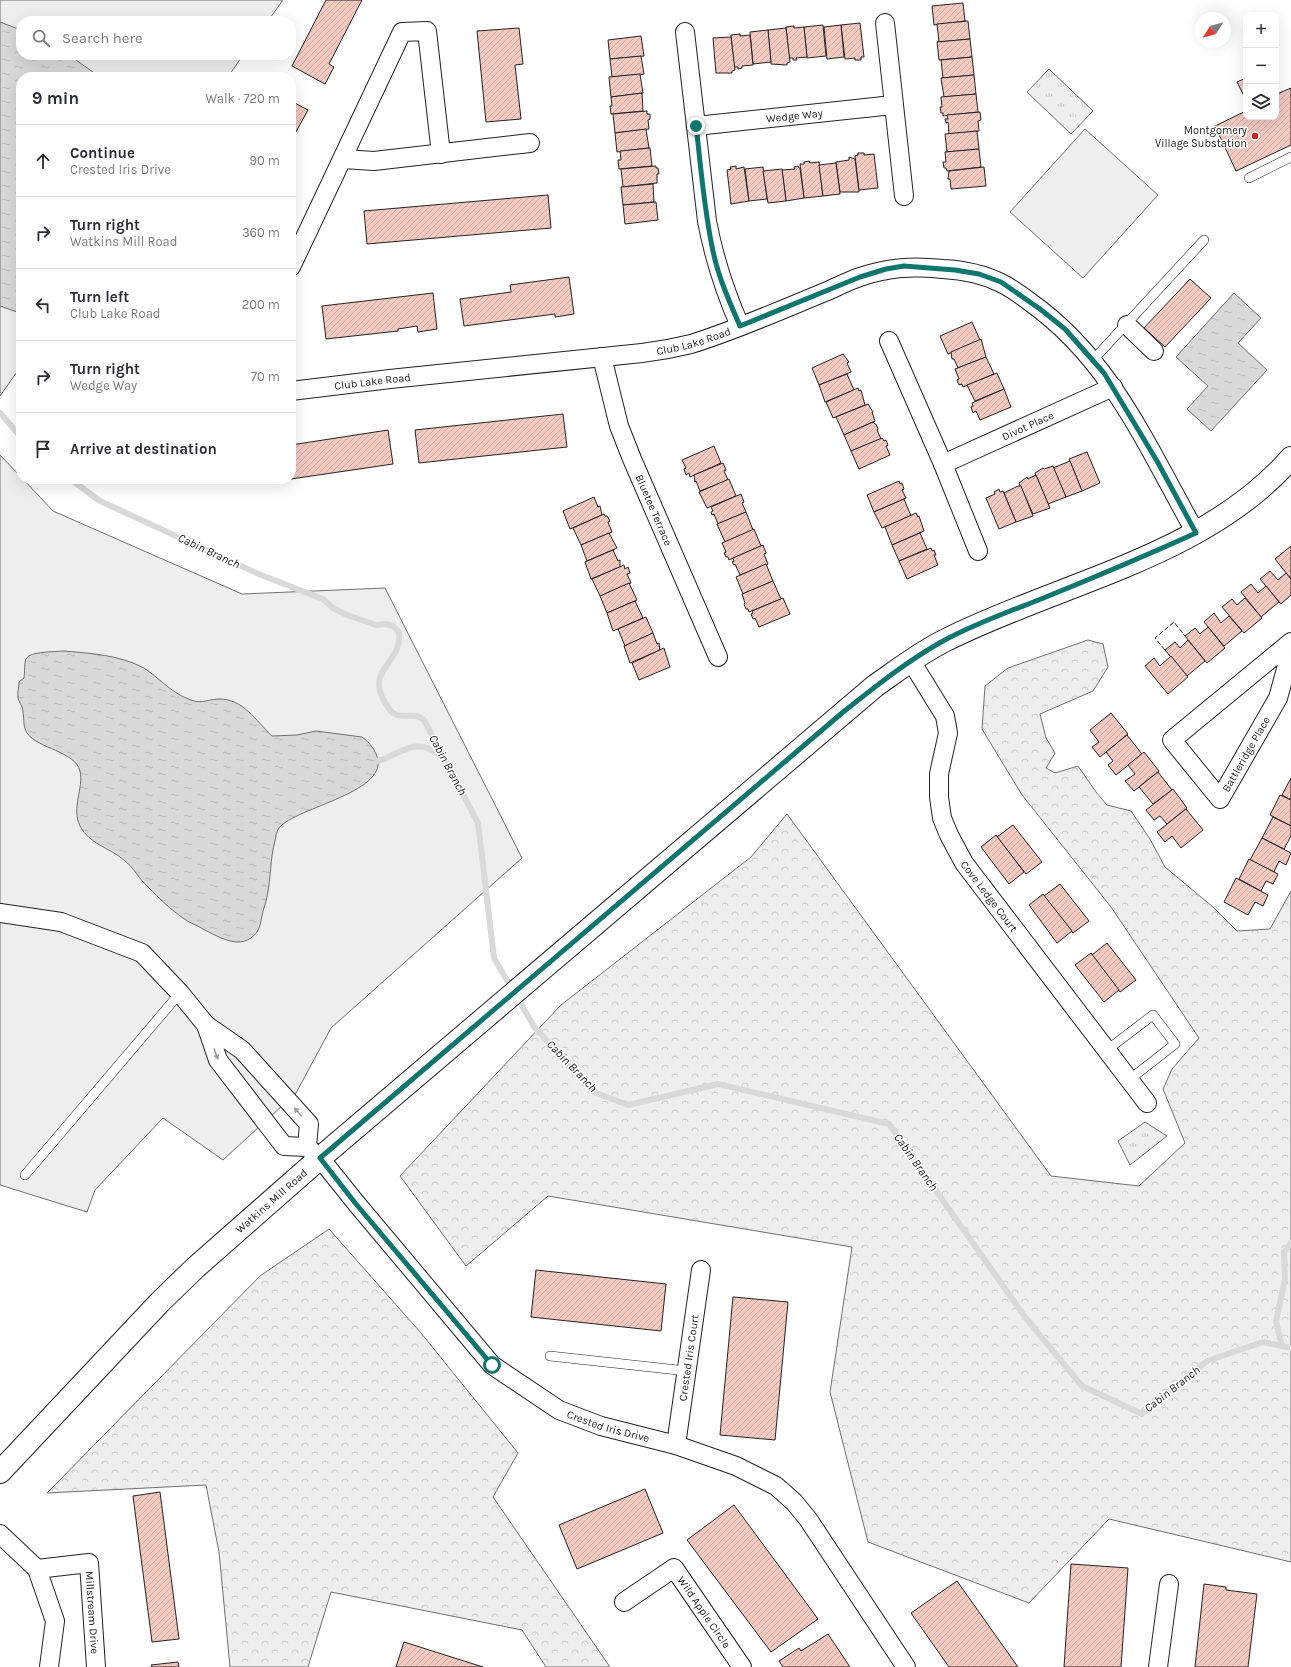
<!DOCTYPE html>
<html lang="en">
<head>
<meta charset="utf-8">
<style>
  body { margin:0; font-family:Karla,sans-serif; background:#f7f7f7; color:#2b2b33 }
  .controls { position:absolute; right:12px; top:12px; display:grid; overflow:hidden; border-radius:8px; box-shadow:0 4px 16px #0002 }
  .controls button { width:36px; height:36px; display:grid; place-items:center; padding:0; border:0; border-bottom:1px solid #e1e1e2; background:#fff; color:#2b2b33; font:20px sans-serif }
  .compass { position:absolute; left:1195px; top:12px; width:36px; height:36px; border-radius:50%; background:#fff; box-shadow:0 4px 16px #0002; rotate:233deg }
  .stop { position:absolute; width:12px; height:12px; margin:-9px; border:3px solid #0f766e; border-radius:50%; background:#fff }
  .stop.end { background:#0f766e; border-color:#fff; box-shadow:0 1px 4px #0008 }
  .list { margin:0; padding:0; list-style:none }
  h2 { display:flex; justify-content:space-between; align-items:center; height:52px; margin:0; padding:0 16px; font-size:17px }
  h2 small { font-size:13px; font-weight:400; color:#7c7c81 }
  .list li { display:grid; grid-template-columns:26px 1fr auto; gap:12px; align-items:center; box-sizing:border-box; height:72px; padding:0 16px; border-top:1px solid #e1e1e2 }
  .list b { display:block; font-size:15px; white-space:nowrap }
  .list p { margin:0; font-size:13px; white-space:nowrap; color:#7c7c81 }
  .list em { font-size:13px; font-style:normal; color:#7c7c81 }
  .icon { flex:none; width:22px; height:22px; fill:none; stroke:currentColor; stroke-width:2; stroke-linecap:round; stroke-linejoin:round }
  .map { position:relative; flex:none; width:1291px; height:1667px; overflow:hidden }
  .search { position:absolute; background:#fff; box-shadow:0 4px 16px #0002; left:16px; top:16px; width:280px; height:44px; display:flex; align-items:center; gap:10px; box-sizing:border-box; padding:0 14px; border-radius:16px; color:#7c7c81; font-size:15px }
  .panel { position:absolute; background:#fff; box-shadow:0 4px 16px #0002; left:16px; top:72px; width:280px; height:412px; border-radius:16px }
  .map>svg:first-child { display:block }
</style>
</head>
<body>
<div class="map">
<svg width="1291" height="1667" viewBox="0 0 1291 1667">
  <defs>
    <pattern id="forest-crowns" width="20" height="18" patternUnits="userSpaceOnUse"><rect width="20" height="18" fill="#eee"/><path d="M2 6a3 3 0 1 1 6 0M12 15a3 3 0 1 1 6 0" fill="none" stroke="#ccc"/></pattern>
    <pattern id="park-tufts" width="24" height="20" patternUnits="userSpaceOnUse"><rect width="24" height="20" fill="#eee"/><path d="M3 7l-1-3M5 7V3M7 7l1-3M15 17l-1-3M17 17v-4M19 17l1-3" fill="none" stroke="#ccc"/></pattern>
    <pattern id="water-ripples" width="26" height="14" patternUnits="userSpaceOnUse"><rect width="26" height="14" fill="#d9d9d9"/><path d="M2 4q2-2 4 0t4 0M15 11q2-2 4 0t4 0" fill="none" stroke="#bababa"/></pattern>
    <pattern id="building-hatch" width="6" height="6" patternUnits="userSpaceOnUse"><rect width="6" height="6" fill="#f3c9c0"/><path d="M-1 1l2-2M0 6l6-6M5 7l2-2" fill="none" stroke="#d0aca5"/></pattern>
  </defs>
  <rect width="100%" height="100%" fill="#fff"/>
  <g fill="#eee" stroke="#6f6f6f">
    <polygon points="0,0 283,0 268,21 21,21 21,55 243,55 228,77 21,77 21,366 0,396"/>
    <polygon points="1085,129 1158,195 1083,278 1010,212"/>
    <polygon points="0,455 21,477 21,479 23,479 53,511 242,594 385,588 522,858 331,1028 296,1093 223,1160 163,1118 95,1190 87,1212 0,1185"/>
  </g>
  <g fill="url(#forest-crowns)" stroke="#6f6f6f">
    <polygon points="1088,640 1103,644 1108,667 1093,691 1040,714 1046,738 1055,753 1046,768 1055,773 1078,766 1096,792 1107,805 1131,811 1150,839 1165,867 1213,907 1237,931 1270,929 1291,891 1291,1562 1109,1519 1029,1603 868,1542 830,1392 852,1247 548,1196 466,1266 400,1176 561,1005 751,857 787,814 1051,1176 1139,1186 1185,1143 1163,1089 1172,1069 1199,1038 1111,907 1022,795 982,729 985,686 1008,668"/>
    <polygon points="329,1229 421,1333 518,1453 493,1497 610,1667 546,1667 522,1630 331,1592 308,1667 230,1667 219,1552 206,1485 47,1493 260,1276"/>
  </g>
  <g fill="url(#park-tufts)" stroke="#6f6f6f">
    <polygon points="1049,69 1093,111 1071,134 1027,92"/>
    <polygon points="1145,1122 1167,1136 1130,1165 1118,1141"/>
  </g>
  <g fill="url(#water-ripples)" stroke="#6f6f6f">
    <polygon points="0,22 21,30 21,55 69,55 100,77 21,77 21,308 17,312 0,306"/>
    <polygon points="1234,293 1261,318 1238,343 1267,370 1211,431 1187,409 1208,386 1176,357"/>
    <path d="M63 651C89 653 120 655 144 668 158 677 171 692 186 698 200 705 205 700 218 699 243 698 256 721 272 736L297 735 316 731 362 737C368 741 373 747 376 754 394 792 295 807 279 828 276 832 276 837 275 841 270 859 271 878 267 897 266 903 263 909 262 916 261 921 260 927 257 932 242 952 219 937 203 929 197 925 189 923 183 918 171 910 159 898 148 887 139 879 134 868 124 860 110 848 89 844 80 826 71 808 84 788 80 771 75 751 38 749 27 733 22 725 25 716 22 707 21 704 19 702 18 698 17 694 19 687 19 682L24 678C25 672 24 663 26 659 30 651 55 652 63 651Z"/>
  </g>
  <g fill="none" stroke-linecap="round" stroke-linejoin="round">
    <g stroke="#d9d9d9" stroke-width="6">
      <polyline points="0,413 21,437"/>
      <path d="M70 479 100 501 261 575 323 599 333 608 347 615 376 625 386 624 393 626 399 632C403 661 369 668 382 697 385 703 388 709 393 713 402 720 415 711 424 720L478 823 494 958 535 1028 596 1093 628 1105 718 1084 889 1124 1025 1317 1082 1386 1142 1414 1207 1361 1263 1342 1291 1348"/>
      <path d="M378 761C393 757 410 742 427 748 432 750 438 754 443 757"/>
      <polyline points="1282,1346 1276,1321 1285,1279 1284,1252 1291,1243"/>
    </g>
  </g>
  <g fill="url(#building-hatch)" stroke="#222">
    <polygon points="326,0 362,0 329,64 334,67 325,84 292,66"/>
    <polygon points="963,3 965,21 934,25 932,6"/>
    <polygon points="968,21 970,39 939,42 937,24"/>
    <polygon points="860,23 864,57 861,57 861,60 855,60 855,58 845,59 841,25"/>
    <polygon points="823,25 826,56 807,58 804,27"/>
    <polygon points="841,25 844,57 827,59 824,27"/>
    <polygon points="794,26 794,28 804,27 807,57 796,58 797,60 793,60 793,58 789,58 786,27"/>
    <polygon points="519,28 523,64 515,65 521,119 486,122 477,31"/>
    <polygon points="786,28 790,62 787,63 787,65 771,64 768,30"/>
    <polygon points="768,30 771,62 753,64 750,32"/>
    <polygon points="740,34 740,36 750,35 753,65 742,66 742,68 738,69 738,67 734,67 731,35"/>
    <polygon points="641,36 644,56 610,59 608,40"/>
    <polygon points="731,37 735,70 732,71 732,73 716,73 713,38"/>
    <polygon points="970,39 972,57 939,60 937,42"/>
    <polygon points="641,56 644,74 612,77 610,59"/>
    <polygon points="972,57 974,75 943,78 941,60"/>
    <polygon points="640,74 643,93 611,97 609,77"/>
    <polygon points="974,75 976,94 944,97 941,78"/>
    <polygon points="1246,78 1246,100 1237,82"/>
    <polygon points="1291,88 1291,145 1236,171 1215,126 1246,111 1246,117 1276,117 1276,93 1277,94"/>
    <polygon points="642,93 643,111 611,114 610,106 612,106 611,97"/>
    <polygon points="976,94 978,112 943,116 943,113 941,113 940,107 942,107 941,97"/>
    <polygon points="291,101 308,110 291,141"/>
    <polygon points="647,111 647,114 650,114 650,119 648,120 649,129 615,133 613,114"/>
    <polygon points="980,112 981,120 978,121 979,131 949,134 948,122 946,123 945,119 948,119 947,115"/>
    <polygon points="646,129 649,148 617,152 615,133"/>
    <polygon points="977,131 979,149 947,152 945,134"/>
    <polygon points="650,148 652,166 619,169 618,160 621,160 620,151"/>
    <polygon points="979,149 981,167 947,171 946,168 944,168 943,162 946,162 945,152"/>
    <polygon points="858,153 864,153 864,155 874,154 878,188 859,190 855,156 858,155"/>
    <polygon points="849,157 855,159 859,192 840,192 836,162 849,160"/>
    <polygon points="809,161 810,163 819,162 823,196 804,198 800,164 804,164 804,162"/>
    <polygon points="836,163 840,194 823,196 819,165"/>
    <polygon points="656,166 656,168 658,168 659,174 657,174 657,183 623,187 621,169"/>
    <polygon points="736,166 736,169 744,167 749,201 731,204 727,170 731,169 730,167"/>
    <polygon points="798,166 799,168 800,168 804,198 786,201 782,170 795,169 794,167"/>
    <polygon points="763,167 767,199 749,201 745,169"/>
    <polygon points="984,167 986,186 951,189 950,179 948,179 949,171"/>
    <polygon points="782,169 786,201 768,203 763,171"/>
    <polygon points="653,184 654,202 623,205 621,187"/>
    <polygon points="548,195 551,228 367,244 364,211"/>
    <polygon points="656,202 658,220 625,224 623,205"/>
    <polygon points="569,277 574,314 555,317 555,314 464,326 460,299 511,292 510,285"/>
    <polygon points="1190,279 1211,298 1165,347 1144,328"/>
    <polygon points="433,293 437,329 418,332 417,326 398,329 398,331 326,339 322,306"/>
    <polygon points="972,322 980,340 948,354 940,336"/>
    <polygon points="981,339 986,357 958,368 954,359 952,359 951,352"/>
    <polygon points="843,354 849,362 847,363 851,372 819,385 812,368"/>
    <polygon points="986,357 994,374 963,387 962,384 959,385 957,380 959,379 955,369"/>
    <polygon points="997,373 1004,389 975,401 967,385"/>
    <polygon points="847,374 854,390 825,402 819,385"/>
    <polygon points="858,388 859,391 861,390 865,405 833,418 826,402"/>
    <polygon points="1004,389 1011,407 980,420 976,411 973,413 971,407 973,406 972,403"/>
    <polygon points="868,404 873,412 872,412 875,421 844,435 836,417"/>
    <polygon points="563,414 567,447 419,463 415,430"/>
    <polygon points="873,422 875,424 876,424 878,429 877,430 881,439 851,451 844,435"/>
    <polygon points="388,430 393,464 291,479 291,445"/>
    <polygon points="882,438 884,441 886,440 888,445 886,446 890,455 859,469 851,451"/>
    <polygon points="714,446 721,463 690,477 689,473 686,475 684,469 686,468 682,460"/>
    <polygon points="1087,452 1100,483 1082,491 1069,459"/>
    <polygon points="1070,461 1082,491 1066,497 1053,468"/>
    <polygon points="723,463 726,470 724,471 728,480 700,491 696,481 695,482 694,475"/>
    <polygon points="1053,466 1066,497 1048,504 1035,473 1043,468 1044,469"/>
    <polygon points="1036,475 1050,508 1033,514 1019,483 1027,477 1028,479"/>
    <polygon points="729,479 736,496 707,508 699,492"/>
    <polygon points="899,481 900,484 902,483 904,489 902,490 906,498 874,512 867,495"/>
    <polygon points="1018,486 1021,486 1033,516 1016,522 1004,493"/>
    <polygon points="999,489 1000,492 1003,491 1016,522 999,529 986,498 995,494 994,492"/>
    <polygon points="741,494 744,502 742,503 746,512 718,524 714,514 712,515 711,512 713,511 711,507"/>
    <polygon points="594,497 598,507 600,506 602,515 570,529 563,511"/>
    <polygon points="904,499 911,516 882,528 874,512"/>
    <polygon points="746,512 753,530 725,542 717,524"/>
    <polygon points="916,513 918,517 919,516 924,531 892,545 885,527"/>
    <polygon points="604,514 605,516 607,516 610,521 608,522 612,532 581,545 573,528"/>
    <polygon points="754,529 761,546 729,560 728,557 726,557 724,553 726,552 722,543"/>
    <polygon points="609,533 617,548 587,561 581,545"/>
    <polygon points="920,533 927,549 899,561 892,545"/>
    <polygon points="763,545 766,553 764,554 768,564 740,575 735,564 734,565 732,562 734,561 733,558"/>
    <polygon points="1291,546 1291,579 1275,559"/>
    <polygon points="931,548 932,551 934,550 936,555 934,555 938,565 907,579 899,561"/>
    <polygon points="613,550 618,561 620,560 620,567 591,579 585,562"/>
    <polygon points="766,564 773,581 743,594 736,577"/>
    <polygon points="624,565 625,569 628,567 630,573 627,574 631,583 600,596 592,579"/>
    <polygon points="1270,571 1278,580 1286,573 1291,579 1291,595 1281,604 1260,579"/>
    <polygon points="773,581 781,599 749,612 748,609 746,609 744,604 745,603 742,594"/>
    <polygon points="629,583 637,600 607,613 600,596"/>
    <polygon points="1251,584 1258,593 1266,586 1279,602 1261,617 1241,592"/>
    <polygon points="783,598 790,614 759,627 755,618 753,619 751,614 753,613 752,611"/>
    <polygon points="1245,598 1262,618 1244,633 1222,607 1232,599 1237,605"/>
    <polygon points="635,601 643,618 613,631 607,613"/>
    <polygon points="1214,613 1221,623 1229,616 1242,631 1224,646 1204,622"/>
    <polygon points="646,617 653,633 625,646 618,629"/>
    <polygon points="1208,627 1225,648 1207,663 1185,636 1195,628 1200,634"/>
    <polygon points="653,633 657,644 659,643 660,650 630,663 624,646"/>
    <polygon points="1188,640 1205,661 1187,676 1165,650 1175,642 1180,648"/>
    <polygon points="664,648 670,667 639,680 632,663"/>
    <polygon points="1171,656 1188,677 1168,694 1145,666 1154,658 1160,666"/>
    <polygon points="1111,713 1128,734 1100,757 1092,747 1099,742 1090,730"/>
    <polygon points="1127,735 1142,754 1116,775 1108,765 1113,761 1106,752"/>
    <polygon points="1144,752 1159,771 1134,791 1125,781 1135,774 1128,765"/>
    <polygon points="1158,772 1172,790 1153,804 1139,787"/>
    <polygon points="1291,778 1291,800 1282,795"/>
    <polygon points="1173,789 1187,808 1167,824 1160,816 1154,820 1146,810"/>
    <polygon points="1280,795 1291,800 1291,826 1270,815"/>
    <polygon points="1186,809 1203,830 1181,848 1172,836 1165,842 1157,832"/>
    <polygon points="1273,817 1291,826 1291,836 1284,849 1262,838"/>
    <polygon points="1013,825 1042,862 1026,874 997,837"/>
    <polygon points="996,835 1024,872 1009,884 981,847"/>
    <polygon points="1262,838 1291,853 1286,865 1279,861 1274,872 1250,860"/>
    <polygon points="1249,859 1278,874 1273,884 1266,881 1261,891 1239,879"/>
    <polygon points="1236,878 1268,895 1263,906 1255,902 1248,915 1224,902"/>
    <polygon points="1060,884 1089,921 1073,933 1044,896"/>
    <polygon points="1043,894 1072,931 1057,943 1029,905"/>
    <polygon points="1107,943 1136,980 1120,992 1092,955"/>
    <polygon points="1091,953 1119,990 1104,1002 1075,965"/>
    <polygon points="536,1270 666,1284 661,1331 531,1317"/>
    <polygon points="733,1297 788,1302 775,1440 720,1435"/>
    <polygon points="645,1489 663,1533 577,1569 559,1525"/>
    <polygon points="160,1492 179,1639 152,1642 133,1496"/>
    <polygon points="734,1505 818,1619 771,1652 687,1540"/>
    <polygon points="1071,1564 1128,1568 1121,1667 1064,1667"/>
    <polygon points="957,1581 1018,1667 949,1667 911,1613"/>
    <polygon points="1204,1584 1226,1587 1226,1590 1257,1594 1248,1667 1195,1667"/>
    <polygon points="828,1634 850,1667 783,1667 779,1661 799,1648 801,1651"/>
    <polygon points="404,1642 483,1667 396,1667"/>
    <polygon points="178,1662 179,1667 152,1667 151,1665"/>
  </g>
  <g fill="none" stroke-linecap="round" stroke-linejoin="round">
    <g stroke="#222" stroke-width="10">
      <g id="service">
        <polyline points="1249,178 1291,157"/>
        <polyline points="1093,360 1204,240"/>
        <polyline points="1107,1050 1153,1015 1175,1044 1129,1080"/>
        <polyline points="25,1175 180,993"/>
        <polyline points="550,1356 687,1371"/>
      </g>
    </g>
    <g stroke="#222" stroke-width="20">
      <g id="minor">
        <polyline points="885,23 904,196"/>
        <path d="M685 32 707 221C714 258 725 292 740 326"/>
        <path id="s1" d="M696 126 893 105"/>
        <polyline points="343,159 374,161 530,143"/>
        <polyline points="291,267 402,32 427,31 441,154"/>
        <polyline points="1127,325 1154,351"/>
        <polyline points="889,341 943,464 978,551"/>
        <path id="s2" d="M602 357 619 426 632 459 718 657"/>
        <path id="s3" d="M291 391 390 379 642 353C659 351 675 348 691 344 736 330 781 310 825 292 837 287 848 281 860 277 889 267 913 266 943 269 963 270 983 274 1001 283 1011 288 1021 295 1030 302 1112 360 1148 449 1196 533"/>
        <path id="s4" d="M943 464 1113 387"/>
        <path id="s5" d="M1291 642 1172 740 1220 799 1278 698 1291 651"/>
        <path id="s6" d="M911 661 945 716 948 733 939 774V797L942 818 949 835 964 863 1147 1103"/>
        <polyline points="0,913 61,922 142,953 180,993 206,1025"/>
        <path id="s7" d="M307 1147 309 1124 242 1050 206 1025 218 1060 284 1146 307 1147 320 1158 356 1203 492 1365 559 1410 601 1426 676 1445 736 1466 776 1486 794 1502 808 1519 906 1667"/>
        <path id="s8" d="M676 1445 701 1270"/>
        <polyline points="0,1534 37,1569 55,1621 49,1667"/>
        <path id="s9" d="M37 1569 89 1563 96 1667"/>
        <path id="s10" d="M624 1602 674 1568 742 1667"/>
        <polyline points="1158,1667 1169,1584"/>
      </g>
    </g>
    <g stroke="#222" stroke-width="24">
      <g id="tertiary">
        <path id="s11" d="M0 1472 160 1302 195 1268 320 1158 875 686C898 670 921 652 946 640 1059 583 1205 557 1291 458"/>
      </g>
    </g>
    <use href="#service" stroke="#fff" stroke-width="9"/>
    <use href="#minor" stroke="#fff" stroke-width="18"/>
    <use href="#tertiary" stroke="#fff" stroke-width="22"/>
    <polyline stroke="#222" stroke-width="1" stroke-dasharray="5 2" stroke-linecap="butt" points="1165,650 1155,638 1174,622 1185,636"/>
  </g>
  <defs><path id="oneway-solid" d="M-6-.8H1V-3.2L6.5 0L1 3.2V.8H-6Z"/></defs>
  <g fill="#9c9c9c">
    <use href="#oneway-solid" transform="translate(216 1054) rotate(70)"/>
    <use href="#oneway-solid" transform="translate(298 1112) rotate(-132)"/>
  </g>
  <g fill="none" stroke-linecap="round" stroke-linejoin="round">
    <path stroke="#0f766e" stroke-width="5" d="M492 1365 356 1204 320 1158 842 713C875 687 907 661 943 641 974 624 1008 612 1041 599 1093 578 1145 556 1196 533L1157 461 1104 373 1065 329 1040 309 1001 282 979 274 955 270 904 266 886 269 860 277 740 326C729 301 718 276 713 251 704 210 701 167 696 126"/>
  </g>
  <circle fill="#c62828" stroke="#fff" stroke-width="1.5" cx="1255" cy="136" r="4"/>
  <g text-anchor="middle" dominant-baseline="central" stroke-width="3" stroke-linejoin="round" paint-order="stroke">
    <g font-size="11" fill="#222" stroke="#fff">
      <text stroke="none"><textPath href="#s1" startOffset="99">Wedge Way</textPath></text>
      <text stroke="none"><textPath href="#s3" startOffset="406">Club Lake Road</textPath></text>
      <text stroke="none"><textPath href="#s3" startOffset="82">Club Lake Road</textPath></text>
      <text stroke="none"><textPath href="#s4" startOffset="93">Divot Place</textPath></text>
      <text stroke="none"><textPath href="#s2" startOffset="162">Bluetee Terrace</textPath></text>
      <text stroke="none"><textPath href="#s5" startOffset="282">Battleridge Place</textPath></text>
      <text stroke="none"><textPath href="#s6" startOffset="260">Cove Ledge Court</textPath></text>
      <text stroke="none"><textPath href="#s11" startOffset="384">Watkins Mill Road</textPath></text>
      <text stroke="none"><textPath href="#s8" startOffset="88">Crested Iris Court</textPath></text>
      <text stroke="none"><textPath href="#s7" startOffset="754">Crested Iris Drive</textPath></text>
      <text stroke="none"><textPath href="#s10" startOffset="114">Wild Apple Circle</textPath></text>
      <text stroke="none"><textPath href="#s9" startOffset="102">Millstream Drive</textPath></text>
    </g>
    <g font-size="11" fill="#222" stroke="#fff" text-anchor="end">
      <text x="1247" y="130">Montgomery<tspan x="1247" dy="13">Village Substation</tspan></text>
    </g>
    <g font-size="12" font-style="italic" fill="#222" stroke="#fff">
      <text transform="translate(209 551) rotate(25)">Cabin Branch</text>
      <text transform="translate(448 765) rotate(62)">Cabin Branch</text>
      <text transform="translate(572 1066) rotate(46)">Cabin Branch</text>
      <text transform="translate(916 1162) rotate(55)">Cabin Branch</text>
      <text transform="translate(1172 1389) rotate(-38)">Cabin Branch</text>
    </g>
  </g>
</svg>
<div class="controls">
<button>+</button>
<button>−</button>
<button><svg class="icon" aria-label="layers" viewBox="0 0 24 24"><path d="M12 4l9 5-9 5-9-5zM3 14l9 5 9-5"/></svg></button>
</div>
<svg class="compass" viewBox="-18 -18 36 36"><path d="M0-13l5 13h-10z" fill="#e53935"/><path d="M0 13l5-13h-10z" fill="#7c7c81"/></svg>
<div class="stop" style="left:492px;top:1365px"></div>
<div class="stop end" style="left:696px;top:126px"></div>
<div class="search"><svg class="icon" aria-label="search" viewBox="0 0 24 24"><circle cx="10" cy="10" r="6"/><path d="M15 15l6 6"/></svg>Search here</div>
<section class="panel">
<h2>9 min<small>Walk · 720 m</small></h2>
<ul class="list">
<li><svg class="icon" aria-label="ahead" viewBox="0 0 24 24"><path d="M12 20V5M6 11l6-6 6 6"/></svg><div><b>Continue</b><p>Crested Iris Drive</p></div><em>90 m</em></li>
<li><svg class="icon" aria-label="right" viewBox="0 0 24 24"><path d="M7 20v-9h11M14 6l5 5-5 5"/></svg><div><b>Turn right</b><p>Watkins Mill Road</p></div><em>360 m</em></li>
<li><svg class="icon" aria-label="left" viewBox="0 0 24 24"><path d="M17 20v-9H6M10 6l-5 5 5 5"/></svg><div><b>Turn left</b><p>Club Lake Road</p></div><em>200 m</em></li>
<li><svg class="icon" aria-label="right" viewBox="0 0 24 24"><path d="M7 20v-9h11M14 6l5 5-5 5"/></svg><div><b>Turn right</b><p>Wedge Way</p></div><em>70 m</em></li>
<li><svg class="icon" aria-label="arrive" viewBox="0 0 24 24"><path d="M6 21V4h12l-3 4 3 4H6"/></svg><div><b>Arrive at destination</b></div></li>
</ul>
</section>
</div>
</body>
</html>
